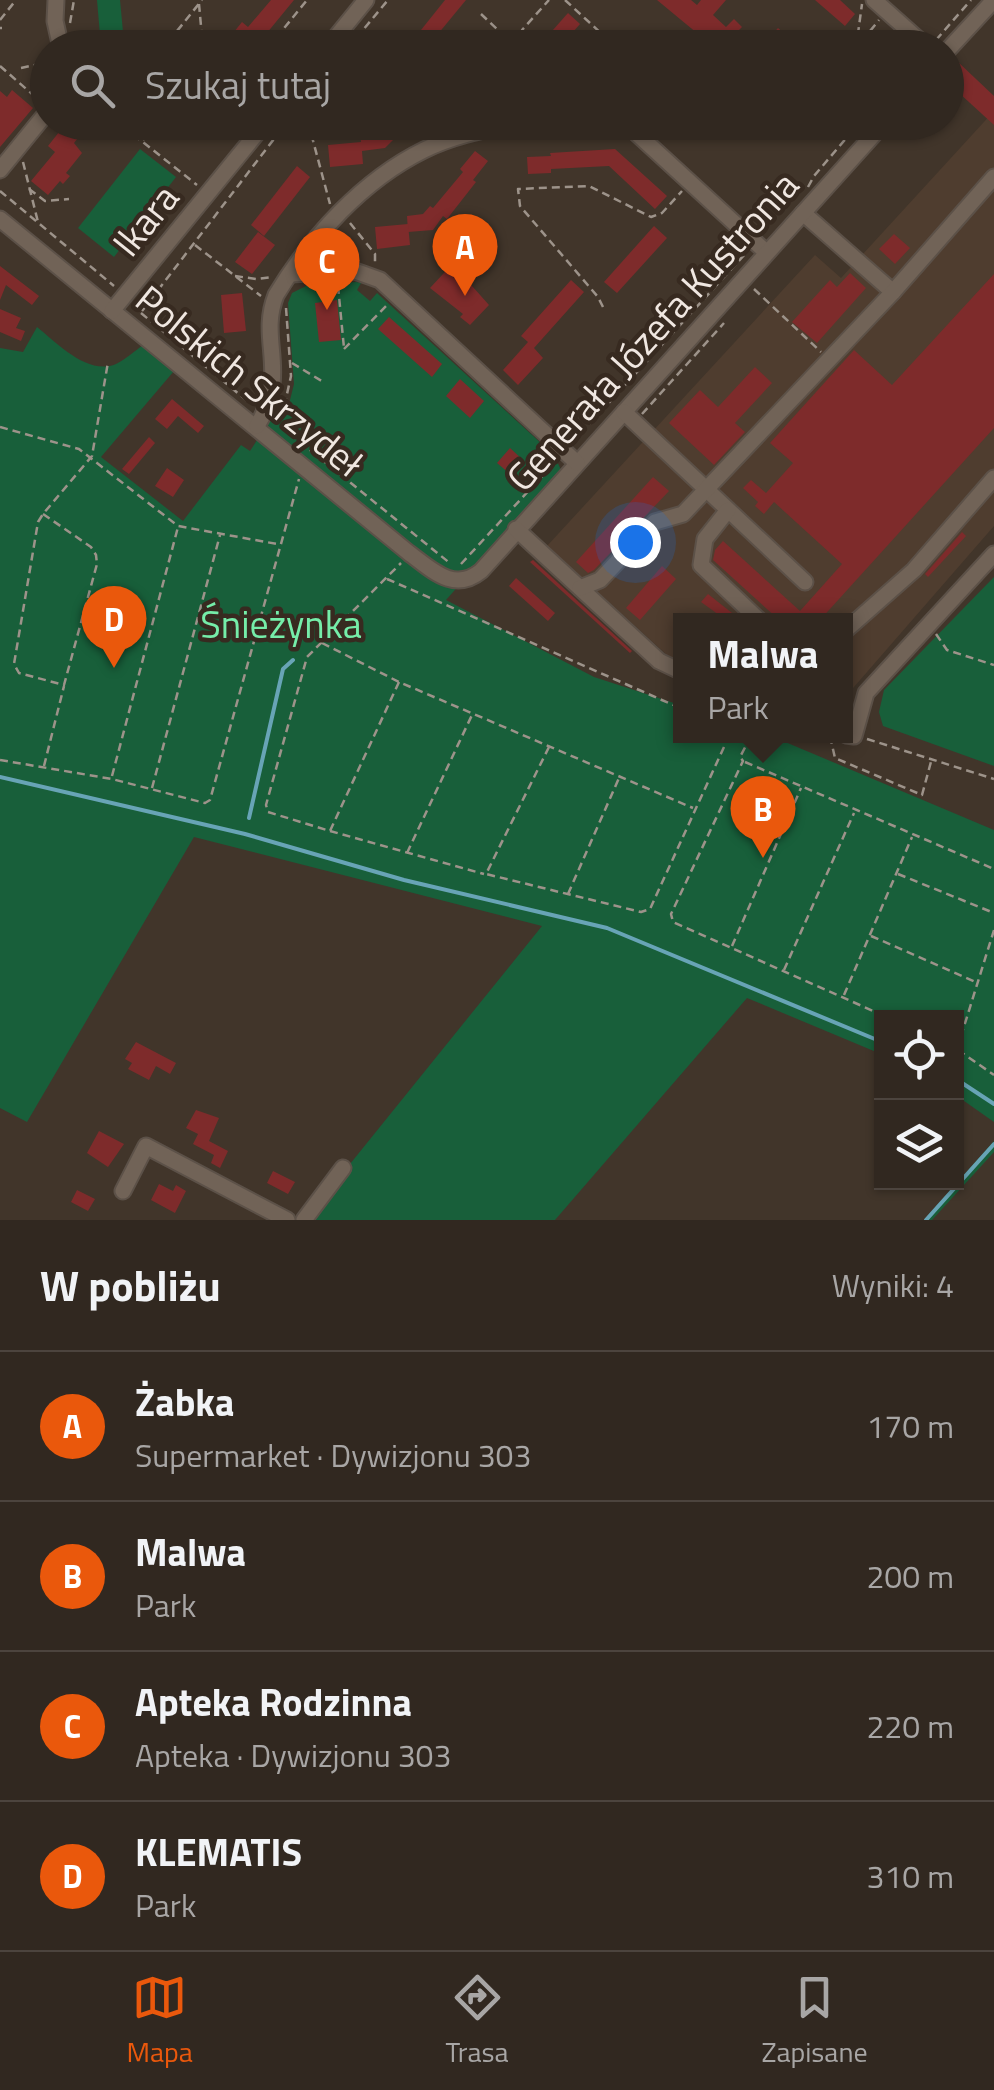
<!DOCTYPE html>
<html lang="pl">
<head>
<meta charset="utf-8">
<style>
  body { margin:0; font-family:"Titillium Web",sans-serif; background:#3d342d; color:#f1f3f6 }
  .controls { position:absolute; right:30px; bottom:30px; display:grid; overflow:hidden; border-radius:0px; box-shadow:0 2px 8px #0004 }
  .controls button { width:90px; height:90px; display:grid; place-items:center; padding:0; border:0; border-bottom:2px solid #4c443e; background:#312820; color:#f1f3f6; font:50px sans-serif }
  .you { position:absolute; left:635px; top:542px; width:35px; height:35px; margin:-25px; border:8px solid #fff; border-radius:50%; background:#1a73e8; box-shadow:0 0 0 15px #1a73e833 }
  .badge { display:grid; place-items:center; width:65px; height:65px; border-radius:50%; background:#ea580c; color:#fff; font-size:32px; font-weight:700 }
  .pin { position:absolute; translate:-50% -82px; filter:drop-shadow(0 2px 5px #0008) }
  .pin::after { content:''; position:absolute; top:52px; width:35px; height:30px; background:inherit; clip-path:polygon(0 0,100% 0,50% 100%) }
  .popup { position:absolute; left:673px; top:613px; width:180px; height:130px; box-sizing:border-box; display:grid; place-content:center; border-radius:0px; background:#312820; filter:drop-shadow(0 2px 8px #0005); font-size:32px; white-space:nowrap; color:#a8a6a5 }
  .popup b { font-size:38px; color:#f1f3f6 }
  .popup::after { content:''; position:absolute; left:50%; top:100%; margin-left:-20px; border:20px solid transparent; border-top-color:#312820 }
  .list { margin:0; padding:0; list-style:none }
  h2 { display:flex; justify-content:space-between; align-items:center; height:130px; margin:0; padding:0 40px; font-size:42px }
  h2 small { font-size:32px; font-weight:400; color:#a8a6a5 }
  .list li { display:grid; grid-template-columns:65px 1fr auto; gap:30px; align-items:center; box-sizing:border-box; height:150px; padding:0 40px; border-top:2px solid #4c443e }
  .list b { display:block; font-size:38px; white-space:nowrap }
  .list p { margin:0; font-size:32px; white-space:nowrap; color:#a8a6a5 }
  .list em { font-size:32px; font-style:normal; color:#a8a6a5 }
  .icon { flex:none; width:55px; height:55px; fill:none; stroke:currentColor; stroke-width:2; stroke-linecap:round; stroke-linejoin:round }
  .map { position:relative; flex:none; width:994px; height:1220px; overflow:hidden }
  .search { position:absolute; background:#312820; box-shadow:0 2px 8px #0004; left:30px; right:30px; top:30px; height:110px; display:flex; align-items:center; gap:25px; box-sizing:border-box; padding:0 35px; border-radius:55px; color:#a8a6a5; font-size:38px }
  .sheet { height:730px; background:#312820 }
  nav { display:flex; justify-content:space-around; align-items:center; box-sizing:border-box; height:140px; border-top:2px solid #4c443e; background:#312820; font-size:28px; color:#a8a6a5 }
  nav a { display:grid; justify-items:center; gap:5px }
  nav .on { color:#ea580c }
  .map>svg:first-child { display:block }
</style>
</head>
<body>
<div class="map">
<svg width="994" height="1220" viewBox="0 0 994 1220">
  <rect width="100%" height="100%" fill="#41352a"/>
  <polygon fill="#4f3d2f" points="994,111 994,526 847,695 846,620 680,620 680,661 667,655 547,546 815,255 841,278"/>
  <g fill="#185f3a">
    <polygon points="97,0 120,0 123,32 100,35"/>
    <polygon points="140,149 176,177 114,257 78,228"/>
    <path d="M356 282 361 283 357 290 370 301 377 293 554 455 561 470 446 600 594 677 680 705V736H771L994 830V1122L957 1096 956 1018H882L881 1054 747 998 555 1220H310L350 1164 542 926 194 837 27 1122 0 1108V348L23 352 37 327C57 343 88 376 116 364 126 359 135 351 144 344L174 371 101 457 183 521 241 445 250 451 270 420 276 401 289 404 294 384 288 303 292 293 306 286Z"/>
    <polygon points="994,577 994,766 883,726 879,712 884,690"/>
    <polygon points="994,1141 994,1152 932,1220 924,1220"/>
  </g>
  <g fill="none" stroke-linecap="round" stroke-linejoin="round">
    <g stroke="#68a4b6" stroke-width="4">
      <polyline points="0,777 245,834 404,880 607,928 882,1042"/>
      <polyline points="249,818 283,669 293,660"/>
      <polyline points="956,1079 994,1104"/>
      <polyline points="926,1220 994,1144"/>
    </g>
  </g>
  <g fill="#7e2b2b">
    <polygon points="271,0 294,0 262,39 258,35 248,48 221,48 242,22 248,27"/>
    <polygon points="445,0 466,0 433,40 421,30"/>
    <polygon points="657,0 691,0 697,5 701,0 726,0 713,15 726,27 734,19 742,27 735,34 739,37 736,39 745,48 715,48"/>
    <polygon points="815,0 840,0 855,14 845,26"/>
    <polygon points="568,13 580,24 559,48 537,48"/>
    <polygon points="778,28 800,48 775,48 767,40"/>
    <polygon points="958,62 994,96 994,125 946,81 946,74"/>
    <polygon points="12,90 33,108 0,147 0,91 7,97"/>
    <polygon points="67,122 91,122 74,143 82,153 66,173 70,176 63,184 60,181 48,195 31,181 55,152 48,146"/>
    <polygon points="390,122 411,122 385,148 362,151 363,164 330,167 328,145 361,142 360,134 377,132 384,124 387,126"/>
    <polygon points="789,122 822,122 808,138"/>
    <polygon points="615,149 667,196 655,209 609,166 551,169 551,173 528,174 527,157 551,156 550,153"/>
    <polygon points="475,151 488,161 473,180 476,182 447,219 443,216 433,230 408,232 407,216 423,214 430,206 433,208 463,172 460,169"/>
    <polygon points="297,166 310,177 264,236 251,225"/>
    <polygon points="408,224 410,245 377,249 375,227"/>
    <polygon points="654,226 667,238 617,293 604,282"/>
    <polygon points="258,232 275,245 252,274 235,262"/>
    <polygon points="894,234 910,248 895,264 879,249"/>
    <polygon points="456,260 466,269 464,277 489,305 470,325 460,317 463,314 430,288"/>
    <polygon points="0,266 39,296 32,305 6,285 0,300"/>
    <polygon points="850,273 866,288 817,343 792,322 830,280 837,287"/>
    <polygon points="994,274 994,428 820,620 779,620 713,560 715,550 723,541 800,611 842,564 774,502 764,514 755,506 758,502 743,488 751,480 766,493 793,463 770,443 854,350 892,385"/>
    <polygon points="571,280 584,292 534,348 543,358 518,385 503,370 528,342 521,336"/>
    <polygon points="242,293 246,331 224,333 221,295"/>
    <polygon points="337,300 341,340 319,342 315,303"/>
    <polygon points="0,309 21,318 16,328 25,331 21,341 0,332"/>
    <polygon points="389,317 442,364 432,377 378,329"/>
    <polygon points="755,367 772,383 735,423 745,432 714,465 669,423 700,390 718,407"/>
    <polygon points="460,379 484,401 470,418 446,396"/>
    <polygon points="172,399 204,426 198,433 178,416 167,429 155,419"/>
    <polygon points="149,437 155,443 129,474 122,469"/>
    <polygon points="510,448 523,460 510,474 497,463"/>
    <polygon points="167,468 184,480 173,497 155,486"/>
    <polygon points="653,477 669,491 594,570 588,573 576,562"/>
    <polygon points="962,532 966,536 928,577 925,574"/>
    <polygon points="533,560 632,651 630,653 530,562"/>
    <polygon points="662,566 676,579 640,620 626,608"/>
    <polygon points="516,578 555,613 548,621 509,586"/>
    <polygon points="708,594 732,613 726,620 701,602"/>
    <polygon points="136,1042 176,1063 170,1074 156,1066 149,1080 128,1069 132,1063 125,1059"/>
    <polygon points="196,1110 219,1118 209,1141 228,1151 220,1168 211,1163 214,1155 193,1144 198,1134 186,1128"/>
    <polygon points="99,1131 124,1144 108,1167 87,1153"/>
    <polygon points="273,1171 295,1182 288,1194 267,1183"/>
    <polygon points="159,1184 173,1191 176,1185 186,1191 175,1213 151,1200"/>
    <polygon points="77,1190 95,1199 88,1211 71,1202"/>
  </g>
  <g fill="none" stroke-linecap="round" stroke-linejoin="round">
    <g stroke="#5c5148" stroke-width="19">
      <g id="minor">
        <polyline points="56,0 55,21 61,48"/>
        <polyline points="874,0 928,48"/>
        <polyline points="327,48 366,0"/>
        <polyline points="946,52 994,0"/>
        <polyline points="619,122 634,131 766,252"/>
        <polyline points="0,170 48,111"/>
        <polyline points="803,213 893,292"/>
        <path d="M0 219 409 553C432 570 454 593 481 571L885 122"/>
        <polyline points="290,274 355,271 380,280 577,463"/>
        <polyline points="112,311 266,122"/>
        <polyline points="624,412 805,582"/>
        <path d="M257 426C290 371 258 341 276 295 311 237 363 180 424 150 454 135 488 129 521 122"/>
        <polyline points="728,510 705,539 701,565 759,620"/>
        <polyline points="516,529 659,661 680,671"/>
        <polyline points="580,588 600,580 655,522 683,514 893,292 994,177"/>
        <polyline points="846,630 914,570 994,478"/>
        <polyline points="846,735 854,736 866,693 994,554"/>
        <polyline points="123,1191 146,1146 287,1220"/>
        <polyline points="304,1220 343,1168"/>
      </g>
    </g>
    <g stroke="#9d938a" stroke-width="2.5" stroke-dasharray="8 5" stroke-linecap="butt">
      <polyline points="565,0 603,35"/>
      <polyline points="199,4 203,48"/>
      <polyline points="481,14 517,48"/>
      <polyline points="0,20 16,0"/>
      <polyline points="70,23 74,0"/>
      <polyline points="0,28 2,28"/>
      <polyline points="387,31 408,48"/>
      <polyline points="836,40 862,41 879,20"/>
      <polyline points="936,40 971,0"/>
      <polyline points="169,41 202,0"/>
      <polyline points="128,48 169,41 195,48"/>
      <polyline points="268,48 307,0"/>
      <polyline points="348,48 388,0"/>
      <polyline points="523,48 522,30 549,0"/>
      <polyline points="856,48 862,4"/>
      <polyline points="0,66 40,101"/>
      <polyline points="21,68 48,62"/>
      <polyline points="41,86 48,79"/>
      <polyline points="129,122 134,135 197,185"/>
      <polyline points="204,122 205,125"/>
      <polyline points="308,122 330,204"/>
      <polyline points="435,129 440,122"/>
      <polyline points="281,131 301,122"/>
      <polyline points="143,140 157,122"/>
      <polyline points="23,162 38,222"/>
      <polyline points="808,187 814,176 860,122"/>
      <polyline points="29,189 45,201 69,199"/>
      <polyline points="0,191 114,286"/>
      <polyline points="350,223 375,254 375,266"/>
      <polyline points="195,245 261,296"/>
      <polyline points="235,276 256,279 272,277"/>
      <polyline points="338,286 344,348"/>
      <polyline points="754,289 821,352"/>
      <polyline points="603,307 598,297 520,206 518,189 589,186 651,217 662,213 682,191"/>
      <polyline points="286,308 291,376 281,421 284,429 451,564"/>
      <polyline points="142,311 287,122"/>
      <polyline points="141,313 251,404"/>
      <polyline points="344,349 388,304"/>
      <polyline points="292,363 325,383"/>
      <polyline points="642,414 724,323"/>
      <polyline points="0,427 79,449 178,526 277,544"/>
      <polyline points="572,443 746,253"/>
      <polyline points="43,514 91,547 96,555 97,564 64,685 19,673 14,664 38,522 43,514 92,456 108,362"/>
      <polyline points="461,564 557,460"/>
      <polyline points="387,579 680,708"/>
      <polyline points="936,634 947,650 994,665"/>
      <polyline points="322,643 399,682 693,808"/>
      <polyline points="399,682 330,831 268,812 266,805 307,657 401,563"/>
      <polyline points="751,736 740,757 743,761 671,914 673,922 889,1018"/>
      <polyline points="830,736 835,758 922,795 932,758"/>
      <polyline points="867,739 994,779"/>
      <polyline points="549,747 486,874 641,912 650,909 729,736"/>
      <polyline points="0,760 112,779 205,803 210,800 299,479"/>
      <polyline points="745,762 994,869"/>
      <polyline points="44,766 64,686"/>
      <polyline points="112,776 178,527"/>
      <polyline points="152,788 220,535"/>
      <polyline points="330,831 484,874"/>
      <polyline points="407,853 472,715"/>
      <polyline points="898,874 994,913"/>
      <polyline points="568,894 619,778"/>
      <polyline points="871,936 978,983"/>
      <polyline points="732,946 801,788"/>
      <polyline points="784,970 854,813"/>
      <polyline points="844,995 912,837"/>
      <polyline points="957,1049 994,930"/>
      <polyline points="958,1050 994,1075"/>
    </g>
    <use href="#minor" stroke="#716357" stroke-width="15"/>
  </g>
  <g text-anchor="middle" dominant-baseline="central" stroke-width="9" stroke-linejoin="round" paint-order="stroke">
    <g font-size="38" fill="#f0e7e1" stroke="#372a20">
      <text transform="translate(145 220) rotate(-51)">Ikara</text>
      <text transform="translate(652 331) rotate(-48)">Generała Józefa Kustronia</text>
      <text transform="translate(250 381) rotate(39)">Polskich Skrzydeł</text>
    </g>
    <g font-size="38" fill="#75eda9" stroke="#372a20">
      <text x="281" y="624">Śnieżynka</text>
    </g>
  </g>
</svg>
<div class="controls">
<button><svg class="icon" aria-label="locate" viewBox="0 0 24 24"><circle cx="12" cy="12" r="6"/><path d="M12 2v4M12 18v4M2 12h4M18 12h4"/></svg></button>
<button><svg class="icon" aria-label="layers" viewBox="0 0 24 24"><path d="M12 4l9 5-9 5-9-5zM3 14l9 5 9-5"/></svg></button>
</div>
<div class="you"></div>
<div class="pin badge" style="left:465px;top:296px">A</div>
<div class="pin badge" style="left:763px;top:858px">B</div>
<div class="popup"><b>Malwa</b>Park</div>
<div class="pin badge" style="left:327px;top:310px">C</div>
<div class="pin badge" style="left:114px;top:668px">D</div>
<div class="search"><svg class="icon" aria-label="search" viewBox="0 0 24 24"><circle cx="10" cy="10" r="6"/><path d="M15 15l6 6"/></svg>Szukaj tutaj</div>
</div>
<section class="sheet">
<h2>W pobliżu<small>Wyniki: 4</small></h2>
<ul class="list">
<li><span class="badge">A</span><div><b>Żabka</b><p>Supermarket · Dywizjonu 303</p></div><em>170 m</em></li>
<li><span class="badge">B</span><div><b>Malwa</b><p>Park</p></div><em>200 m</em></li>
<li><span class="badge">C</span><div><b>Apteka Rodzinna</b><p>Apteka · Dywizjonu 303</p></div><em>220 m</em></li>
<li><span class="badge">D</span><div><b>KLEMATIS</b><p>Park</p></div><em>310 m</em></li>
</ul>
</section>
<nav>
<a class="on"><svg class="icon" aria-label="map" viewBox="0 0 24 24"><path d="M3 6l6-2 6 2 6-2v14l-6 2-6-2-6 2zM9 4v14M15 6v14"/></svg>Mapa</a>
<a><svg class="icon" aria-label="directions" viewBox="0 0 24 24"><path d="M12 3l9 9-9 9-9-9zM9 14v-3h6M13 9l2 2-2 2"/></svg>Trasa</a>
<a><svg class="icon" aria-label="saved" viewBox="0 0 24 24"><path d="M7 4h10v16l-5-4-5 4z"/></svg>Zapisane</a>
</nav>
</body>
</html>
